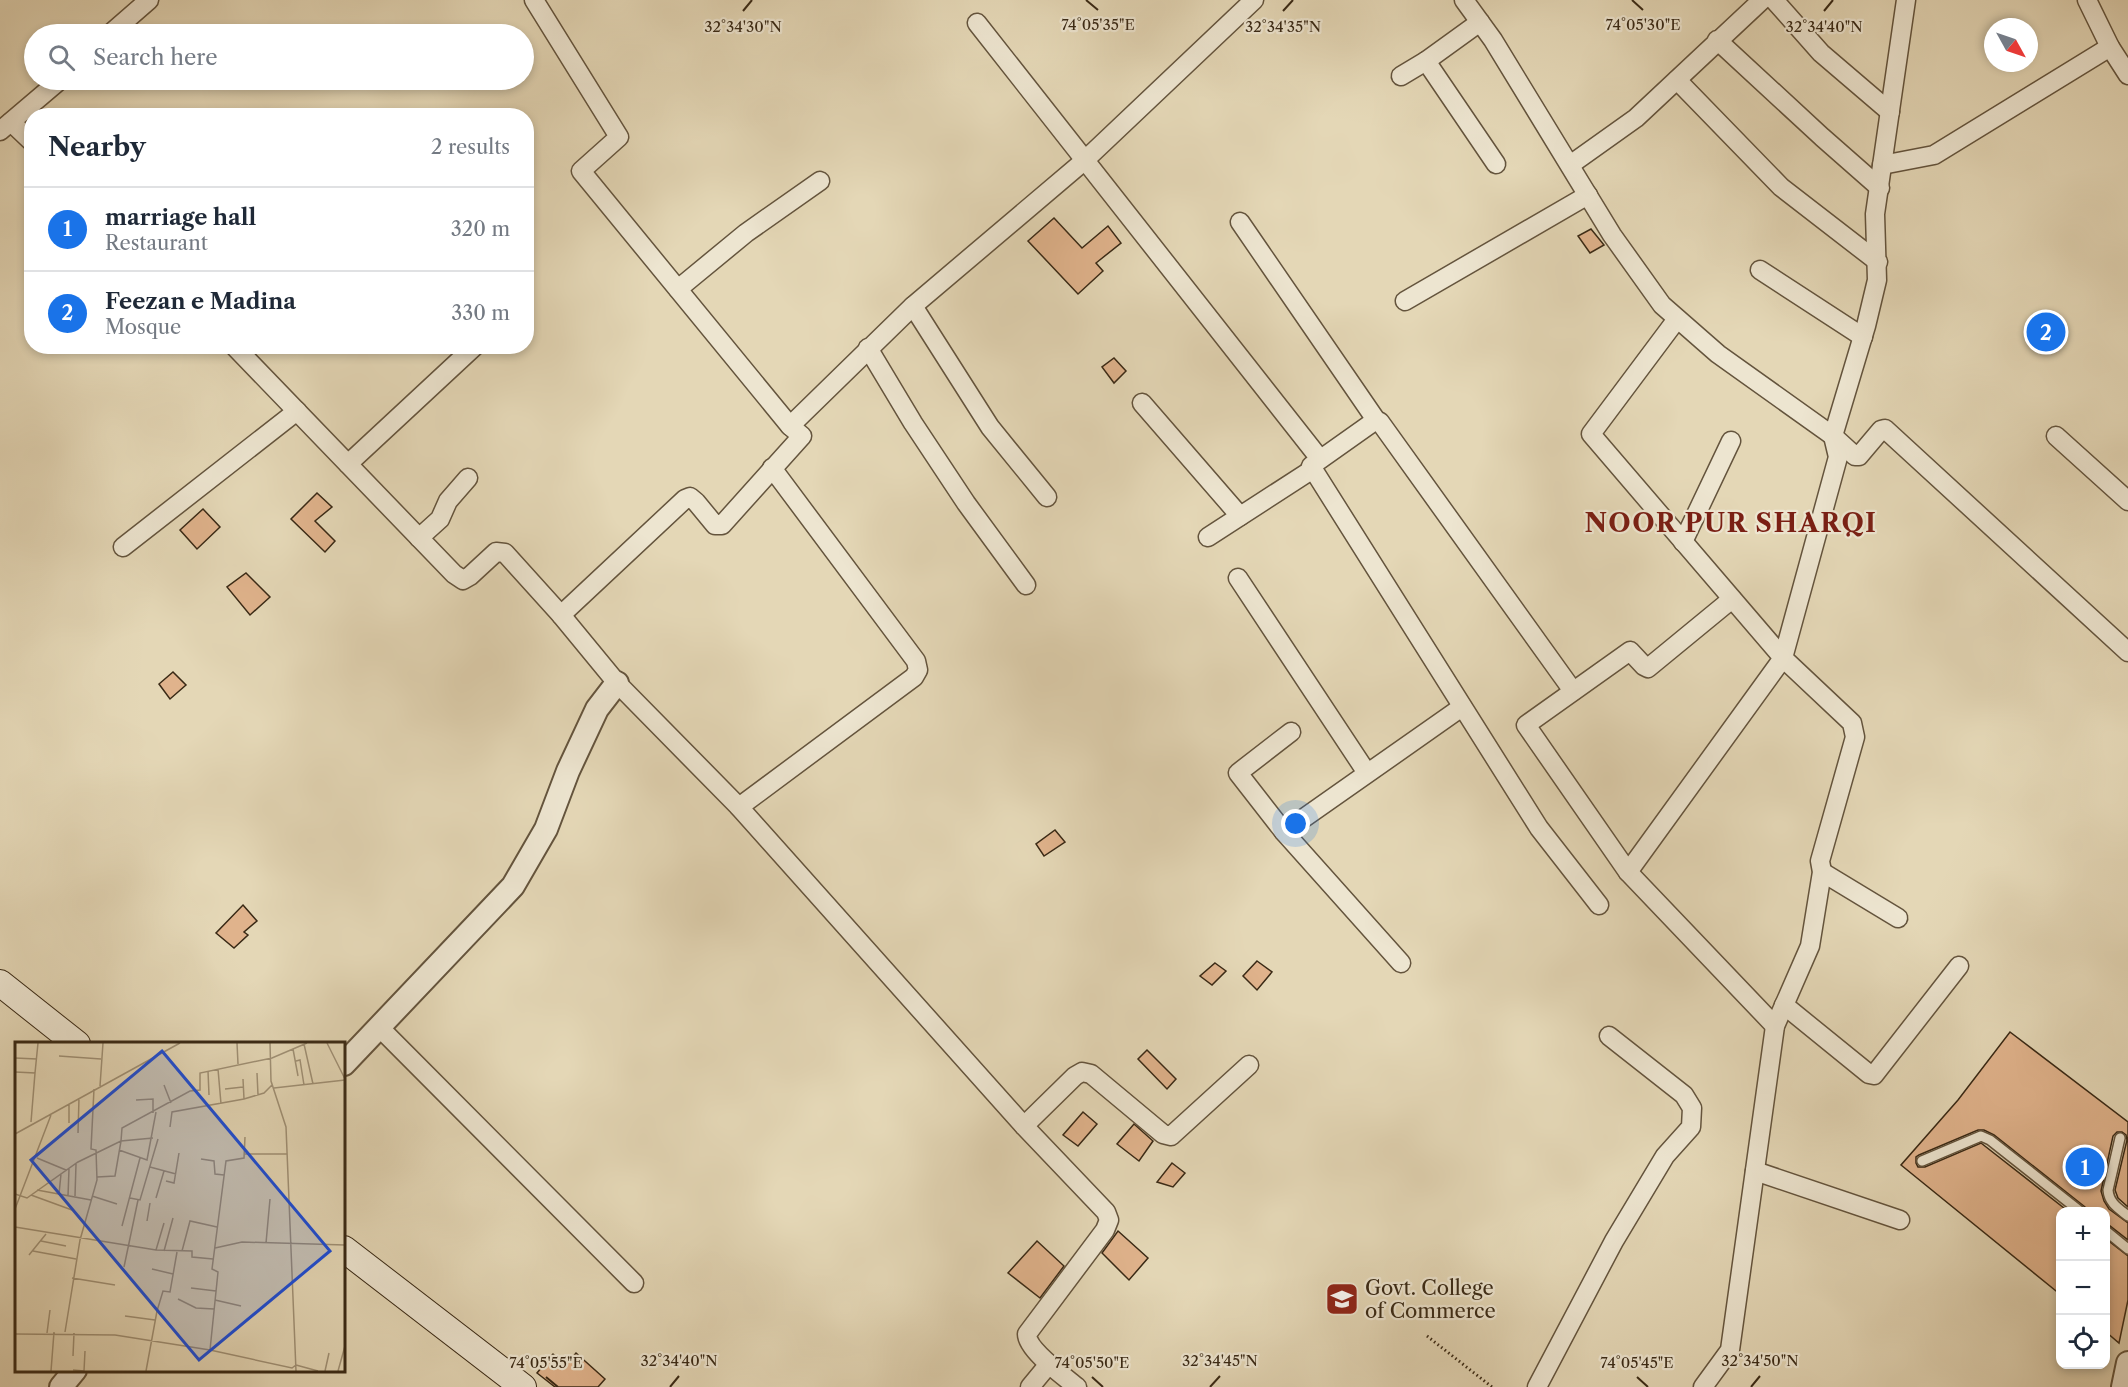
<!DOCTYPE html>
<html lang="en">
<head>
<meta charset="utf-8">
<style>
  body { margin:0; font-family:"Libre Caslon Text",serif; background:#f2f2f3; color:#1f2937 }
  .controls { position:absolute; right:18px; bottom:18px; display:grid; overflow:hidden; border-radius:12px; box-shadow:0 3px 9px #0003 }
  .controls button { width:54px; height:54px; display:grid; place-items:center; padding:0; border:0; border-bottom:2px solid #e0e1e3; background:#fff; color:#1f2937; font:30px sans-serif }
  .compass { position:absolute; left:1984px; top:18px; width:54px; height:54px; border-radius:50%; background:#fff; box-shadow:0 3px 9px #0003; rotate:130deg }
  .you { position:absolute; left:1296px; top:824px; width:21px; height:21px; margin:-15px; border:4px solid #fff; border-radius:50%; background:#1a73e8; box-shadow:0 0 0 9px #1a73e833 }
  .badge { display:grid; place-items:center; width:39px; height:39px; border-radius:50%; background:#1a73e8; color:#fff; font-size:20px; font-weight:700 }
  .pin { position:absolute; translate:-50% -50%; border:3px solid #fff; box-shadow:0 2px 6px #0006 }
  .list { margin:0; padding:0; list-style:none }
  h2 { display:flex; justify-content:space-between; align-items:center; height:78px; margin:0; padding:0 24px; font-size:26px }
  h2 small { font-size:20px; font-weight:400; color:#747a83 }
  .list li { display:grid; grid-template-columns:39px 1fr auto; gap:18px; align-items:center; box-sizing:border-box; height:84px; padding:0 24px; border-top:2px solid #e0e1e3 }
  .list b { display:block; font-size:22px; white-space:nowrap }
  .list p { margin:0; font-size:20px; white-space:nowrap; color:#747a83 }
  .list em { font-size:20px; font-style:normal; color:#747a83 }
  .icon { flex:none; width:33px; height:33px; fill:none; stroke:currentColor; stroke-width:2; stroke-linecap:round; stroke-linejoin:round }
  .map { position:relative; flex:none; width:2128px; height:1387px; overflow:hidden }
  .search { position:absolute; background:#fff; box-shadow:0 3px 9px #0003; left:24px; top:24px; width:510px; height:66px; display:flex; align-items:center; gap:15px; box-sizing:border-box; padding:0 21px; border-radius:33px; color:#747a83; font-size:22px }
  .panel { position:absolute; background:#fff; box-shadow:0 3px 9px #0003; left:24px; top:108px; width:510px; height:246px; border-radius:24px }
  .map>svg:first-child { display:block }
</style>
</head>
<body>
<div class="map">
<svg width="2128" height="1387" viewBox="0 0 2128 1387">
  <rect width="100%" height="100%" fill="#e4d7b6"/>
  <filter id="stains"><feTurbulence type="fractalNoise" baseFrequency=".00333" numOctaves="4"/><feColorMatrix values="0 0 0 0 .2 0 0 0 0 .09 0 0 0 0 .02 0 0 0 .5 -.17"/></filter>
  <radialGradient id="worn" r=".72"><stop offset=".6" stop-color="#630" stop-opacity="0"/><stop offset="1" stop-color="#630" stop-opacity=".3"/></radialGradient>
  <g fill="#e0b38c" stroke="#392915" stroke-width="1.5">
    <polygon points="1054,218 1082,248 1108,226 1121,243 1096,263 1103,271 1078,294 1028,241"/>
    <polygon points="1591,229 1604,245 1590,253 1578,236"/>
    <polygon points="1114,358 1126,371 1114,383 1102,367"/>
    <polygon points="317,493 332,507 315,521 335,541 325,552 291,519"/>
    <polygon points="203,509 220,527 197,549 180,530"/>
    <polygon points="246,573 270,597 250,615 227,587"/>
    <polygon points="173,672 186,685 170,699 159,684"/>
    <polygon points="1055,830 1065,842 1044,856 1036,844"/>
    <polygon points="243,905 257,921 244,932 248,935 234,948 216,933"/>
    <polygon points="1257,961 1272,972 1257,990 1243,976"/>
    <polygon points="1215,963 1226,971 1212,985 1200,976"/>
    <polygon points="2010,1032 2128,1122 2128,1207 2118,1198 2115,1190 2127,1140 2126,1135 2122,1132 2117,1132 2113,1136 2101,1191 2104,1201 2109,1209 2128,1223 2128,1240 2110,1226 2106,1224 2106,1212 2088,1212 2085,1207 1994,1135 1984,1130 1978,1130 1919,1155 1916,1157 1916,1163 1918,1167 1925,1167 1981,1143 2069,1212 2061,1212 2061,1295 1901,1165 1958,1100"/>
    <polygon points="1147,1050 1176,1079 1167,1089 1138,1059"/>
    <polygon points="1083,1112 1097,1124 1078,1146 1063,1135"/>
    <polygon points="1134,1124 1153,1141 1139,1161 1117,1144"/>
    <polygon points="1172,1163 1185,1173 1173,1187 1157,1182"/>
    <polygon points="1118,1231 1148,1258 1129,1280 1102,1253"/>
    <polygon points="2106,1239 2128,1256 2128,1300 2119,1343 2106,1332"/>
    <polygon points="1037,1241 1064,1266 1040,1298 1008,1273"/>
    <polygon points="576,1353 605,1379 598,1387 555,1387 537,1373 553,1354 565,1366"/>
  </g>
  <g fill="none" stroke-linecap="round" stroke-linejoin="round">
    <g stroke="#64543d" stroke-width="12">
      <g id="service">
        <path d="M2120 1138 2108 1190C2109 1203 2118 1208 2128 1216"/>
        <polyline points="1922,1161 1981,1136 1990,1140 2081,1212"/>
        <polyline points="2106,1231 2128,1249"/>
      </g>
    </g>
    <g stroke="#64543d" stroke-width="21">
      <g id="minor">
        <polyline points="534,0 619,137 581,171 790,426"/>
        <polyline points="1464,0 1493,40 1612,235 1662,305 1718,354 1833,436 1855,456 1859,456 1881,430 1885,429 2128,652"/>
        <polyline points="1774,0 1821,53 1890,112"/>
        <polyline points="2087,0 2110,47 2128,75"/>
        <polyline points="977,23 1320,459"/>
        <polyline points="110,34 149,0"/>
        <polyline points="1717,40 1822,137 1880,188"/>
        <polyline points="1426,61 1496,164"/>
        <polyline points="1401,76 1426,61 1480,22"/>
        <polyline points="1677,80 1781,187 1878,262"/>
        <polyline points="11,122 32,142"/>
        <polyline points="0,131 60,80"/>
        <polyline points="1570,165 1636,118 1762,0"/>
        <polyline points="1882,165 1934,155 2110,47"/>
        <polyline points="1240,222 1376,420 1380,422 1573,691"/>
        <polyline points="1760,270 1863,337"/>
        <polyline points="678,289 746,233 820,181"/>
        <polyline points="1405,301 1588,195"/>
        <polyline points="913,306 990,427 1047,497"/>
        <path d="M234 346 454 574 463 580 470 576 496 552 505 553 561 615 617 683 739 807 1024 1126 1106 1212 1109 1220 1105 1230 1027 1334C1027 1350 1065 1377 1077 1387"/>
        <polyline points="868,348 913,423 966,503 1026,585"/>
        <polyline points="1142,403 1240,516"/>
        <polyline points="1376,420 1311,466 1539,828 1599,905"/>
        <polyline points="2056,436 2128,501"/>
        <polyline points="348,464 475,346"/>
        <polyline points="1208,537 1313,469"/>
        <polyline points="419,538 440,519 448,501 468,478"/>
        <polyline points="1683,542 1731,441"/>
        <polyline points="123,547 297,411"/>
        <polyline points="1238,578 1367,773"/>
        <polyline points="1732,599 1648,668 1644,666 1630,651 1526,725 1628,872 1775,1026"/>
        <polyline points="561,615 685,499 690,497 696,502 715,525 722,525 802,436 790,426 913,306 1084,161 1254,0"/>
        <polyline points="1291,732 1238,773 1284,832 1401,963"/>
        <polyline points="739,807 914,677 918,670 916,661 772,468"/>
        <polyline points="1284,832 1462,707"/>
        <polyline points="1628,872 1783,658 1591,434 1677,319"/>
        <polyline points="1822,872 1898,918"/>
        <polyline points="1784,1005 1869,1074 1874,1075 1959,966"/>
        <polyline points="380,1028 634,1283"/>
        <polyline points="1024,1126 1075,1076 1082,1072 1091,1074 1163,1134 1171,1136 1249,1065"/>
        <polyline points="1755,1171 1900,1220"/>
        <polyline points="1030,1387 1049,1364"/>
        <polyline points="1537,1387 1614,1241 1665,1156 1691,1127 1692,1108 1684,1095 1609,1036"/>
        <polyline points="1703,1387 1730,1350 1775,1026 1810,946 1822,872 1820,861 1855,737 1852,723 1783,658 1838,457 1833,436 1866,326 1877,280 1875,214 1906,0"/>
      </g>
    </g>
    <g stroke="#64543d" stroke-width="26">
      <g id="tertiary">
        <polyline points="344,1064 513,886 546,829 568,771 597,709 617,683"/>
        <polyline points="61,1387 75,1370"/>
        <polyline points="2123,1387 2128,1363"/>
      </g>
    </g>
    <g stroke="#392915" stroke-width="28">
      <g id="secondary">
        <polyline points="0,983 77,1044"/>
        <polyline points="344,1249 523,1387"/>
      </g>
    </g>
    <polyline stroke="#392915" stroke-width="3" stroke-dasharray="1.5 3" stroke-linecap="butt" points="1427,1336 1492,1387"/>
    <use href="#service" stroke="#ede5d0" stroke-width="9"/>
    <use href="#minor" stroke="#ede5d0" stroke-width="18"/>
    <use href="#tertiary" stroke="#ede5d0" stroke-width="22"/>
    <use href="#secondary" stroke="#ede5d0" stroke-width="26"/>
  </g>
  <path fill="none" stroke="#392915" stroke-width="2" d="M1086 0 1098 10M1632 0 1643 10M743 11 752 0M1283 11 1293 0M1824 11 1833 0M546 1377 558 1387M1092 1377 1103 1387M1637 1377 1648 1387M670 1387 679 1376M1210 1387 1220 1376M1751 1387 1760 1376"/>
  <defs>
    <g id="university-square" transform="scale(1.725)"><rect x="-9" y="-9" width="18" height="18" rx="4" fill="#8f2418" stroke="#ede5d0"/><path d="M0-5L7-2L0 1L-7-2ZM-4 1L0 2.5L4 1V4Q0 6-4 4Z" fill="#fff"/></g>
  </defs>
  <g fill-rule="evenodd">
    <use href="#university-square" x="1342" y="1299"/>
  </g>
  <g text-anchor="middle" dominant-baseline="central" stroke-width="4.5" stroke-linejoin="round" paint-order="stroke">
    <g font-size="20" fill="#392915" stroke="#ede5d0" text-anchor="start">
      <text x="1365" y="1288">Govt. College<tspan x="1365" dy="23">of Commerce</tspan></text>
    </g>
    <g font-size="26" font-weight="bold" letter-spacing="1.5" fill="#7a1f14" stroke="#ede5d0">
      <text x="1731" y="523">NOOR PUR SHARQI</text>
    </g>
  </g>
  <g transform="translate(15 1042)">
    <rect width="330" height="330" fill="#e4d7b6"/>
    <path fill="none" stroke="#a09176" stroke-width="1.5" d="M222 1 223 22M255 1 256 39 271 85 281 329M312 1 330 37M289 2 298 42M278 7 283 34M44 14 86 17M0 16 22 17M281 19 285 18 289 43M203 27 206 62M193 29 194 53M0 30 20 31 16 80M20 31 23 1M242 31 243 53M228 37 229 57M149 43 156 61M85 44 88 1M259 46 330 38M210 47 228 45M121 58 138 57V71M54 81V62M155 85 157 70 229 57 249 51 257 43M63 91 64 56M0 92 165 1M104 108 132 118 141 70M230 112H272M22 116 51 128M186 117 199 119 200 132 209 133M135 125 161 132M82 135 100 134 106 99 138 96M151 139 159 141 164 111M22 148 76 158M0 152 12 156 63 120 106 99 107 86 175 49 185 48V31L257 16 292 1M44 152 46 132M16 153 57 168M53 154 54 127M60 154 61 122M77 154 102 162M115 156 125 158 143 97M141 156 149 129M0 167 36 73M132 179 135 161M107 184 125 116M0 185 141 208 177 209V215L198 217M26 199 51 204M251 201 255 157M200 206 227 200 330 203M141 208 149 181M18 209 61 217M149 209 158 176M167 209 175 179 202 185M14 213 31 192M109 225 123 158M137 227 158 232M57 236 100 243M176 246 201 249M163 257 181 266 199 267M200 258 226 264M110 274 140 278M50 290 65 198 82 138 81 108 76 107 79 47M32 291 35 268M0 292 100 293 195 308 277 326 281 323M195 308 203 230 197 227 211 119 229 116 230 95M58 314 59 291M281 323 303 329M58 328 69 329 70 309M36 329 39 290M131 329 142 269 148 249 155 250 162 210M310 329 314 311M323 329 330 304"/>
    <path fill="#1d4ed8" fill-opacity="0.15" stroke="#1d4ed8" stroke-width="3" d="M147 9 315 209 184 318 16 118Z"/>
    <rect width="330" height="330" fill="none" stroke="#392915" stroke-width="3"/>
  </g>
  <g font-size="15" text-anchor="middle" fill="#392915" stroke="#ede5d0" stroke-width="4.5" stroke-linejoin="round" paint-order="stroke">
    <text x="1098" y="30">74°05'35"E</text>
    <text x="1643" y="30">74°05'30"E</text>
    <text x="743" y="32">32°34'30"N</text>
    <text x="1283" y="32">32°34'35"N</text>
    <text x="1824" y="32">32°34'40"N</text>
    <text x="679" y="1366">32°34'40"N</text>
    <text x="1220" y="1366">32°34'45"N</text>
    <text x="1760" y="1366">32°34'50"N</text>
    <text x="546" y="1368">74°05'55"E</text>
    <text x="1092" y="1368">74°05'50"E</text>
    <text x="1637" y="1368">74°05'45"E</text>
  </g>
  <rect width="100%" height="100%" filter="url(#stains)"/>
  <rect width="100%" height="100%" fill="url(#worn)"/>
</svg>
<div class="controls">
<button>+</button>
<button>−</button>
<button><svg class="icon" aria-label="locate" viewBox="0 0 24 24"><circle cx="12" cy="12" r="6"/><path d="M12 2v4M12 18v4M2 12h4M18 12h4"/></svg></button>
</div>
<svg class="compass" viewBox="-18 -18 36 36"><path d="M0-13l5 13h-10z" fill="#e53935"/><path d="M0 13l5-13h-10z" fill="#747a83"/></svg>
<div class="you"></div>
<div class="pin badge" style="left:2085px;top:1167px">1</div>
<div class="pin badge" style="left:2046px;top:332px">2</div>
<div class="search"><svg class="icon" aria-label="search" viewBox="0 0 24 24"><circle cx="10" cy="10" r="6"/><path d="M15 15l6 6"/></svg>Search here</div>
<section class="panel">
<h2>Nearby<small>2 results</small></h2>
<ul class="list">
<li><span class="badge">1</span><div><b>marriage hall</b><p>Restaurant</p></div><em>320 m</em></li>
<li><span class="badge">2</span><div><b>Feezan e Madina</b><p>Mosque</p></div><em>330 m</em></li>
</ul>
</section>
</div>
</body>
</html>
